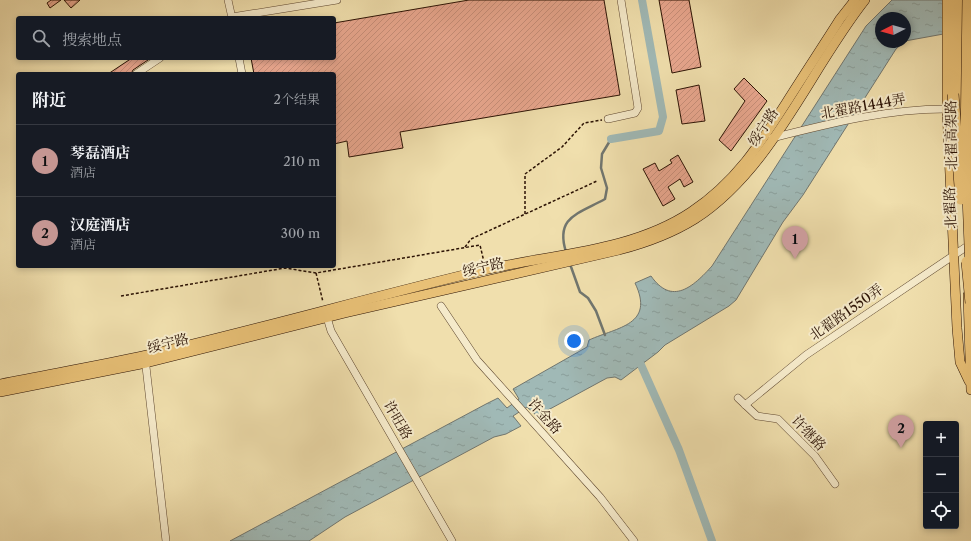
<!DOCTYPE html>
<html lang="zh">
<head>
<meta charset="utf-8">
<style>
  body { margin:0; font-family:"Libre Caslon Text","Noto Serif SC",serif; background:#242831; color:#f1f3f6 }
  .controls { position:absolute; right:12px; bottom:12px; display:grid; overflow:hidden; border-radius:4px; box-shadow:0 2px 6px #0003 }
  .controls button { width:36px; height:36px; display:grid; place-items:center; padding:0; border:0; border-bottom:1px solid #363941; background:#171b24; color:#f1f3f6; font:20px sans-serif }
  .compass { position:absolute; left:875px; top:12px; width:36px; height:36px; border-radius:50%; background:#171b24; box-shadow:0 2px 6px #0003; rotate:264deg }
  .you { position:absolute; left:574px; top:341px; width:14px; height:14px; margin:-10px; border:3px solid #fff; border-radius:50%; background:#1a73e8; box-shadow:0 0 0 6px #1a73e833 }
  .badge { display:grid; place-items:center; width:26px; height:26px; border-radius:50%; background:#c59692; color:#111; font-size:13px; font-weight:700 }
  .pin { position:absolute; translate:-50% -33px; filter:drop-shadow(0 1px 2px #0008) }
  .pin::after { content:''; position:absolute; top:21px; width:14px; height:12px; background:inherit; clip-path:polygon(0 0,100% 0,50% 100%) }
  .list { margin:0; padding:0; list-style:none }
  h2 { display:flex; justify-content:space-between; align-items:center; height:52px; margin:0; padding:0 16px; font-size:17px }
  h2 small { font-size:13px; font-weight:400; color:#9ea1a6 }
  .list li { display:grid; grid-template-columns:26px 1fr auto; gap:12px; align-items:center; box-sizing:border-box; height:72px; padding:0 16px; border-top:1px solid #363941 }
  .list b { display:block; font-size:15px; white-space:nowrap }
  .list p { margin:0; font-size:13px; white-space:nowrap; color:#9ea1a6 }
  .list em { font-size:13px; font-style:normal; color:#9ea1a6 }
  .icon { flex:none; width:22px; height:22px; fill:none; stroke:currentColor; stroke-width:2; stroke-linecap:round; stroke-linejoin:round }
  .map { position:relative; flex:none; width:971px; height:541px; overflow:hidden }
  .search { position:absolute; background:#171b24; box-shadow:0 2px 6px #0003; left:16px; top:16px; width:320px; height:44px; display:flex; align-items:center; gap:10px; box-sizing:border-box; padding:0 14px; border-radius:4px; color:#9ea1a6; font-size:15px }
  .panel { position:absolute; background:#171b24; box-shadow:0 2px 6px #0003; left:16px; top:72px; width:320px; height:196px; border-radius:4px }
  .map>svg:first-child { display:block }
</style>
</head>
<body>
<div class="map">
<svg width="971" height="541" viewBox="0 0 971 541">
  <defs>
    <pattern id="water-ripples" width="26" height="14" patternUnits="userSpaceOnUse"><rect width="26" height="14" fill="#a0b9b6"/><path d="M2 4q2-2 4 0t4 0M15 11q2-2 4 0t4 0" fill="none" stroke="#8a9e9b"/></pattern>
    <pattern id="building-hatch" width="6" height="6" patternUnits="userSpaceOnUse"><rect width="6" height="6" fill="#e9a78f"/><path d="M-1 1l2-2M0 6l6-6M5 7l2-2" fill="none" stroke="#c88f7a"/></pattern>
  </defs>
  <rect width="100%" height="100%" fill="#f0dfad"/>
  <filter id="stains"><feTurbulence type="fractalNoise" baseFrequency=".005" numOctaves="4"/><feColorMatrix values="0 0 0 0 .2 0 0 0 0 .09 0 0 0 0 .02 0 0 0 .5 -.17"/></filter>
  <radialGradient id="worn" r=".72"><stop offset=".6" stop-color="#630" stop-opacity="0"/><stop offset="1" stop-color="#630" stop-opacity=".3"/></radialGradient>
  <path fill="url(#water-ripples)" stroke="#71766f" d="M892 0H971V29L905 41V18H881V42H904L896 49 803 195 783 222 736 300 729 306 665 345 658 352 621 380 615 377 607 378 537 416 527 407 513 416 521 426 506 434 494 437 345 517 309 541H230L486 404 498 398 507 408 519 399 513 389 587 347 589 340C618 327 655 325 635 283L651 276C672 306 693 287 712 266L866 26Z"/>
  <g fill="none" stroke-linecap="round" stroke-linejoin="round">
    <g stroke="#71766f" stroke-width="2.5">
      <path d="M566 252C555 217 578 214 605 199L607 188 601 168 602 154 611 139"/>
      <polyline points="570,264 580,292 588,298 596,311 605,335"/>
    </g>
    <g stroke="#a0b9b6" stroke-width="8">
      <polyline points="611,139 659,131 663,117 642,0"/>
      <polyline points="637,356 679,450 712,541"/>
    </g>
  </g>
  <g fill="url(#building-hatch)" stroke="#2b1204">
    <polygon points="51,0 61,0 50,8 47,3"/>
    <polygon points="64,0 80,0 71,8"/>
    <polygon points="469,0 604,0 620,95 400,132 403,148 349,157 347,141 334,144 334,74 254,74 251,58 334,58 334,23"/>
    <polygon points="659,0 689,0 701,67 672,73"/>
    <polygon points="132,58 151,58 133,70 131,74 108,74"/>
    <polygon points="744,78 767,101 731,151 719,140 745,101 734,89"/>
    <polygon points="699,85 705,121 682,124 676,90"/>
    <polygon points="678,155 693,182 684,187 680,179 668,187 675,199 663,206 643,169 655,163 659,171 672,163 670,160"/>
  </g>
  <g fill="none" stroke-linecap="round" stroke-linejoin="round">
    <g stroke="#5c452e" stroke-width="8">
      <g id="minor">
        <polyline points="228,0 232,18"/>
        <polyline points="232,17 337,0"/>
        <polyline points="239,58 242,74"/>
        <polyline points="136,74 160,58"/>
        <polyline points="608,119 635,113 638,108 621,0"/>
        <path d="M772 138C831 123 890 108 951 109"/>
        <polyline points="441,306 477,360 600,497 634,541"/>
        <polyline points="326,314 331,331 452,541"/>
        <polyline points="145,358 166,541"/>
        <polyline points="738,398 757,416 778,419 815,456 835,484"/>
        <polyline points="745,405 806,355 966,247"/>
      </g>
    </g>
    <g stroke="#2b1204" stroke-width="10">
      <g id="major">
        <polyline points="947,0 947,109 957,328 960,362 969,381"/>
        <polyline points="960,119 961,0"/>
        <polyline points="968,295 971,390"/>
        <path d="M0 384C49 374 98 366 147 355 259 329 371 297 484 270 552 254 631 252 691 212 736 182 760 144 788 100 805 73 823 46 840 19L855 0"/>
        <path d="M0 392 146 363 345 313 619 250C646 243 671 234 695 219 772 169 809 71 865 0"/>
      </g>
    </g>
    <g stroke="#2b1204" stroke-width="12">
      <polyline id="highway" points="953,94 954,0"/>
    </g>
    <g stroke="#2b1204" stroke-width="1.5" stroke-dasharray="3 2" stroke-linecap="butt">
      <polyline points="525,214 525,174 562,147 584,123 602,120"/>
      <polyline points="465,247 471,239 597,181"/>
      <polyline points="316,273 323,302"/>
      <polyline points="121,296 285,268 316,273 480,245 484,262"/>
    </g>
    <use href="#minor" stroke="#f5eaca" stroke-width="7"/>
    <use href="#major" stroke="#e8c076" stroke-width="9"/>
    <use href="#highway" stroke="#e8c076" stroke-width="11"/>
    <g stroke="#2b1204" stroke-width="12" stroke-linecap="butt">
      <g id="highway-bridge">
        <polyline points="968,0 966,146 971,270"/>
        <polyline points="953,94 961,199"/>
        <polyline points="967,262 971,303"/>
      </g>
    </g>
    <use href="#highway-bridge" stroke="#e8c076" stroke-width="11"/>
  </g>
  <g text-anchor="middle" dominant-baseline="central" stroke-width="4" stroke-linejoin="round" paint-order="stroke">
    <g font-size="14" fill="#2b1204" stroke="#f5eaca">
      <text transform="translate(863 106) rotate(-10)">北翟路1444弄</text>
      <text transform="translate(763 127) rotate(-57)">绥宁路</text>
      <text transform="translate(951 135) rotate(-91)">北翟高架路</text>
      <text transform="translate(950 208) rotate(-93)">北翟路</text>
      <text transform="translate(483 267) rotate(-13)">绥宁路</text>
      <text transform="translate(846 312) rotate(-35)">北翟路1550弄</text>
      <text transform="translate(168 343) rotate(-14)">绥宁路</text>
      <text transform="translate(545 416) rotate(48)">许金路</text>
      <text transform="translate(398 420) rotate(60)">许旺路</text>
      <text transform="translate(809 433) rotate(46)">许继路</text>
    </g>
  </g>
  <rect width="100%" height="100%" filter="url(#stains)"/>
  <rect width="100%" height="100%" fill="url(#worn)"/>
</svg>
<div class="controls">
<button>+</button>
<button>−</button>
<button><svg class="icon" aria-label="locate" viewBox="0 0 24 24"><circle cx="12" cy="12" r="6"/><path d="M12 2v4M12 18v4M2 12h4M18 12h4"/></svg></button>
</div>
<svg class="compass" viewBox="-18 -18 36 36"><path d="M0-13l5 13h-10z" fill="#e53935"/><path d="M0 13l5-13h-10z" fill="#9ea1a6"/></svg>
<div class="you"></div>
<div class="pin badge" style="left:795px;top:259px">1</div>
<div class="pin badge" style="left:901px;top:448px">2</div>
<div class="search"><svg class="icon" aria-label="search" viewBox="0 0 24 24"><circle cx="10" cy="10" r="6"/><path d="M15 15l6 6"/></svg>搜索地点</div>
<section class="panel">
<h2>附近<small>2个结果</small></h2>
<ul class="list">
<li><span class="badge">1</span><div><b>琴磊酒店</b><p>酒店</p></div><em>210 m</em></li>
<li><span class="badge">2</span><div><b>汉庭酒店</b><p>酒店</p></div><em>300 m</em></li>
</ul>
</section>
</div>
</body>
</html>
